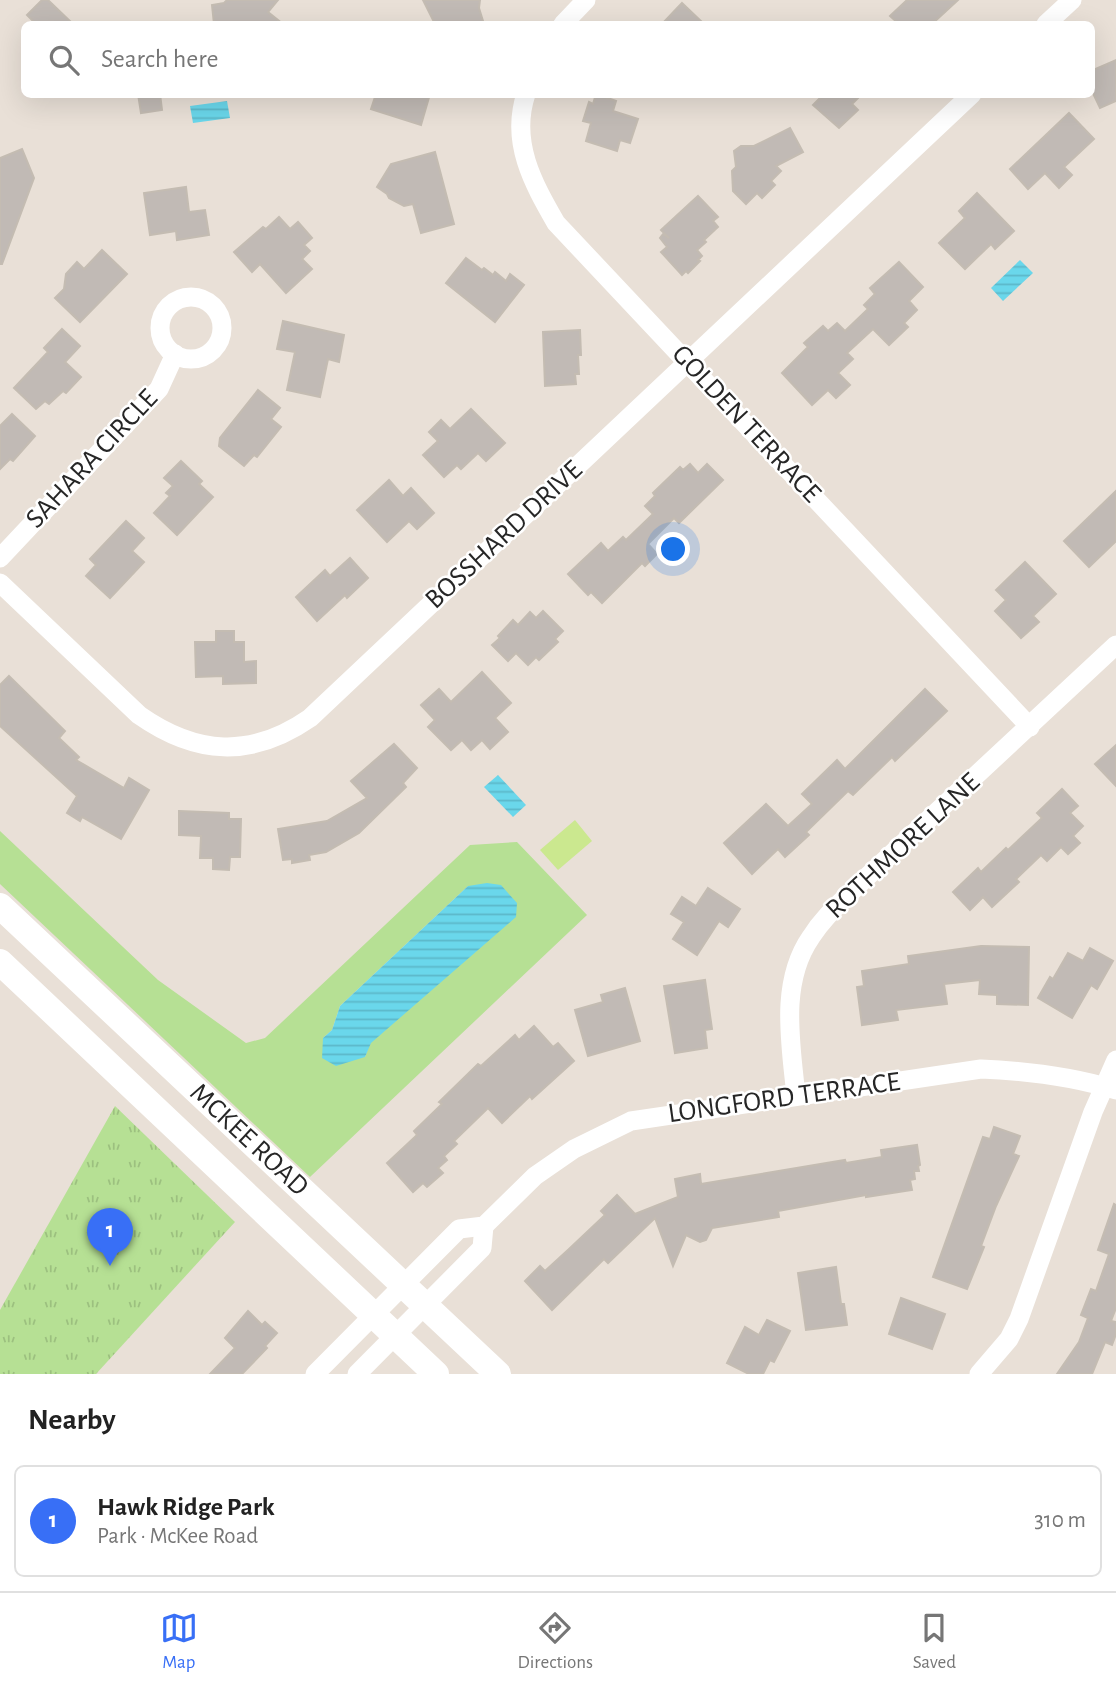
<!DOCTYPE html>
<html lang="en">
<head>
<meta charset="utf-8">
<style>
  body { margin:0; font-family:"Alegreya Sans",sans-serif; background:#f2f2f2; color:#222 }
  .you { position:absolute; left:674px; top:550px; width:24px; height:24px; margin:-18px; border:5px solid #fff; border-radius:50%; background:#1a73e8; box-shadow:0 0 0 10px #1a73e833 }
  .badge { display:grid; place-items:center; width:46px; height:46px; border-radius:50%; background:#386ff6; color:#fff; font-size:23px; font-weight:700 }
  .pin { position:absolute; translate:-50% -58px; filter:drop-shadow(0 2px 4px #0008) }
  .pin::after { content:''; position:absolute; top:37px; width:24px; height:21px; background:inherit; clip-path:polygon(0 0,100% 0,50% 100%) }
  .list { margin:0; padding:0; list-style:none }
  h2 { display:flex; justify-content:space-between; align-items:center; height:91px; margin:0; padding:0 28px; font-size:30px }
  h2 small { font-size:23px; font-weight:400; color:#767676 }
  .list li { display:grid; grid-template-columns:46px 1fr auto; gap:21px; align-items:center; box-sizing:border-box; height:112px; margin:0 14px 14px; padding:0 14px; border:2px solid #e0e0e0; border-radius:10px }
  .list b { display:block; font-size:26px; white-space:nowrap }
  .list p { margin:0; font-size:23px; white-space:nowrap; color:#767676 }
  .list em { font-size:23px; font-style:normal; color:#767676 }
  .icon { flex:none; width:38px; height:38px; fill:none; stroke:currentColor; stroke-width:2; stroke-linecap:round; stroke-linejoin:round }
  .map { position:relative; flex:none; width:1116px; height:1374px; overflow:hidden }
  .search { position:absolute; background:#fff; box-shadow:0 7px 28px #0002; left:21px; right:21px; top:21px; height:77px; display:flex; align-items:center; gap:18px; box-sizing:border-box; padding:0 24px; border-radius:10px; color:#767676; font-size:26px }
  .sheet { height:217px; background:#fff }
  nav { display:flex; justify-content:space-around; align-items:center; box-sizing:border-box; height:98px; border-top:2px solid #e0e0e0; background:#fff; font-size:19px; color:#767676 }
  nav a { display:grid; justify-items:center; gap:4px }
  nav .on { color:#386ff6 }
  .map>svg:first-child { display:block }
</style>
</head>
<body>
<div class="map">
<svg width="1116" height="1374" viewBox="0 0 1116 1374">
  <defs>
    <pattern id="park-tufts" width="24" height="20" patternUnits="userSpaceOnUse" patternTransform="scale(1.75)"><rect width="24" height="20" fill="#b6e094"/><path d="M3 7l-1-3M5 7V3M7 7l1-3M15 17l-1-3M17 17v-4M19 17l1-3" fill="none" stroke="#9cc07f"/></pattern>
    <pattern id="water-rules" width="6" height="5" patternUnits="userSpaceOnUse" patternTransform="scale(1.75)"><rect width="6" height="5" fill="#6ad7eb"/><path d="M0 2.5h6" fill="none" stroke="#5cb8c9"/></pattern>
  </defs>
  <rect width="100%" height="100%" fill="#e9e0d7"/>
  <path fill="#b6e094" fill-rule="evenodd" d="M0 831 158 980 246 1043 265 1038 470 845 517 842 587 915 310 1177 0 884ZM468 886 370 1043 365 1057 323 1038 332 1030 340 1006Z"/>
  <polygon fill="url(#park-tufts)" points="115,1106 235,1222 96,1374 0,1374 0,1310"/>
  <polygon fill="#cbe88f" points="575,820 592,841 558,870 540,850"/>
  <g fill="url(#water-rules)">
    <polygon points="227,101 230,118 193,123 190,106"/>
    <polygon points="1020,260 1033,273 1003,301 991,288"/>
    <polygon points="498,775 526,805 513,817 484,787"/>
    <polygon points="487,883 501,885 517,903 516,917 371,1043 365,1057 336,1066 322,1058 323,1038 332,1030 340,1006 468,886"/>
  </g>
  <g fill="#c1bab5" stroke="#c4bcb2" stroke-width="2">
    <polygon points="42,0 48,0 73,24 36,24 27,15"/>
    <polygon points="227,0 278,0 268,12 283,24 214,24 212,5 224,3"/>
    <polygon points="423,0 480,0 479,8 483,21 477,24 435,24"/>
    <polygon points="907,0 958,0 932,24 899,24 890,16"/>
    <polygon points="682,3 704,24 662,24"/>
    <polygon points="1116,60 1116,101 1100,108 1091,89 1091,71"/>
    <polygon points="138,94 160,94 162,110 141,113"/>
    <polygon points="376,94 430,94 421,125 371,109"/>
    <polygon points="596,94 616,101 613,111 638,119 630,143 620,140 617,151 586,141 591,123 583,121 589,102 593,104"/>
    <polygon points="824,94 862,94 852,104 858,110 839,128 813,105"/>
    <polygon points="1069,113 1094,139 1064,167 1072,175 1059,188 1045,173 1028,189 1010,169"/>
    <polygon points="790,128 803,152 776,166 781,171 771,181 775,185 762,198 757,193 746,204 733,191 732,171 736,167 734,151 741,146 754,146"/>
    <polygon points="22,149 34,178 2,264 0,264 0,158"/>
    <polygon points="435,152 454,224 421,233 413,204 404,206 389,198 387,194 377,187 391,164"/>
    <polygon points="186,187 189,212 205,210 209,235 177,240 176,231 150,235 144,193"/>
    <polygon points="977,193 1014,231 995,249 991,244 965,269 939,243 965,218 959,211"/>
    <polygon points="698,196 718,217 713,221 718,227 704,240 706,242 697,250 702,256 698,260 700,261 688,273 686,271 682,275 661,252 667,247 660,238 663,234 669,238 661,230"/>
    <polygon points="279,217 290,229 298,222 312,238 304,245 310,251 302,259 312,269 286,293 260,264 252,272 234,252 263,227 266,229"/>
    <polygon points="102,250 127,274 80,322 55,298 64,289 66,274 77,262 84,269"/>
    <polygon points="466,258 482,270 484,268 493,275 495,272 506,281 510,274 524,285 495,322 446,283"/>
    <polygon points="899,262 923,287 909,301 917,310 904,323 908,327 889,345 873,329 847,353 853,359 838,373 850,385 836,398 828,390 812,405 782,373 808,347 804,343 823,326 828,331 837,323 845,331 868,309 864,305 875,294 870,288"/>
    <polygon points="283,321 344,335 339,362 328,359 320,397 287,390 295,352 277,349"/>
    <polygon points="62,329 80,346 65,362 81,377 66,393 63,391 49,404 45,401 36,409 14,388 48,352 44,348"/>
    <polygon points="580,330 581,355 578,355 579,374 575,374 576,384 545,386 543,332"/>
    <polygon points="258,390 280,408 271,419 281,427 257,457 254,455 244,466 219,446 220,438"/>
    <polygon points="471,409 505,443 486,461 478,453 461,469 457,465 444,477 423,455 438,441 429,432 441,420 450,429"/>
    <polygon points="12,414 35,436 13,461 10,459 0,469 0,426"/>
    <polygon points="181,461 202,481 199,484 213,497 177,535 154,513 170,496 166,493 173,486 164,478"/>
    <polygon points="690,464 698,473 707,464 723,480 679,523 674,518 648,544 657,554 645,566 642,563 602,603 591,592 588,595 568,574 601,543 608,551 623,537 626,540 653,514 645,506 655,496 653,493 680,467 683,470"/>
    <polygon points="389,480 403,496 411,488 434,513 417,529 409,521 387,542 357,510"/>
    <polygon points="1116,491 1116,541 1089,567 1064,541"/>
    <polygon points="126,521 144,538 132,551 144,562 110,598 86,576 96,565 90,559"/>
    <polygon points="350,558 368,578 347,598 345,595 317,621 296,597 325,570 330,576"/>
    <polygon points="1025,562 1056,594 1033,616 1039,622 1021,638 995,611 1006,600 996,590"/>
    <polygon points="543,611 563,631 555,639 558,642 539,660 536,657 528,665 516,653 508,661 492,645 500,638 498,636 513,620 518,625 530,612 536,618"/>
    <polygon points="216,631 234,631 234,642 244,642 244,662 256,661 256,683 223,684 223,676 196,677 195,642 216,642"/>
    <polygon points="482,672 511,703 495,718 508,732 490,749 482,740 471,750 462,740 451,750 428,727 435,720 421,705 439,689 451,702"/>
    <polygon points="9,676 65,731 59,738 79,757 76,760 124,788 129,778 149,790 121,839 82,817 80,821 67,813 77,796 0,726 0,685"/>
    <polygon points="925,689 947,711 895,761 892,757 853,795 848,791 806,832 809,835 785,857 778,849 752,874 724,843 766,804 788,826 812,804 802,794 837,760 845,769"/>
    <polygon points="394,744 417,768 403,783 406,787 359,833 326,852 309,855 310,860 292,863 292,859 283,860 278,829 327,821 367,798 351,781"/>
    <polygon points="1116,745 1116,786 1095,764"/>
    <polygon points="1062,789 1078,806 1070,813 1083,826 1073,836 1080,843 1068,854 1061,847 1047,861 1041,855 1016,879 1019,882 992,907 983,897 970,910 953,892 978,868 981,872 1006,848 1008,850 1042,818 1037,813"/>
    <polygon points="179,811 229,813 229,819 241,819 240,857 230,857 229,870 213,869 213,858 200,858 201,836 179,835"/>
    <polygon points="708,888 740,909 728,927 719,921 697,955 673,939 684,922 671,914 682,897 696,906"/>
    <polygon points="981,946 1029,947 1028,1005 997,1004 997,995 979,994 980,980 944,984 947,1004 896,1010 898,1020 862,1025 857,987 864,986 862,971 909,964 908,956"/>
    <polygon points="1090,948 1113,961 1097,989 1091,985 1072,1018 1038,998 1050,977 1053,979 1068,953 1083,961"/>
    <polygon points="705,980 712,1029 705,1030 707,1048 675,1053 664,986"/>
    <polygon points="625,988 640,1041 588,1056 575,1010 603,1002 601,995"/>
    <polygon points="534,1026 553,1047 558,1043 574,1061 532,1099 530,1096 502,1123 488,1108 454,1141 457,1144 444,1156 447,1160 438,1168 443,1173 427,1187 423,1183 413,1192 387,1163 417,1135 414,1131 442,1104 439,1102 478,1064 481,1066 515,1035 519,1040"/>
    <polygon points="994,1127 1020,1136 1013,1154 1019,1156 996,1206 981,1246 984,1247 967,1289 933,1277 983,1137 990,1139"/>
    <polygon points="917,1145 920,1165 918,1166 919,1171 914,1171 915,1179 910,1180 912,1190 866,1197 866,1195 778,1211 779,1217 712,1228 706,1240 700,1242 686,1235 673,1266 655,1218 608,1263 604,1259 552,1310 525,1281 540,1266 545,1271 569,1249 605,1215 601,1211 617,1195 635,1214 678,1197 675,1179 700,1174 701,1184 845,1160 846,1163 882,1157 881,1150"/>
    <polygon points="1114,1204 1116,1205 1116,1308 1111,1321 1116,1322 1116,1334 1112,1345 1105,1342 1092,1374 1057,1374 1079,1342 1088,1318 1081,1315 1091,1289 1096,1291 1109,1254 1098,1250"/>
    <polygon points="836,1267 841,1304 844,1304 847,1325 806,1330 798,1273"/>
    <polygon points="901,1298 945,1314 932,1349 889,1334"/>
    <polygon points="248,1311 262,1325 265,1322 277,1333 265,1346 267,1348 242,1374 210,1374 235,1348 225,1338"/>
    <polygon points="767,1320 790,1331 774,1362 770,1360 763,1374 749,1374 727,1363 745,1327 759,1335"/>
  </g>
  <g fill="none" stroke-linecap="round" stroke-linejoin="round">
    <g stroke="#fff" stroke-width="19">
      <polyline points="563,24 586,0"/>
      <polyline points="1046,24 1072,0"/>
      <path d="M526 94C510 142 533 183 556 223L1030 727"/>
      <circle cx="191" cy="328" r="31"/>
      <polyline points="0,558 159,389 175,354"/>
      <path d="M0 583 139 715C196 755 251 759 310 718L972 94"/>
      <path d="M796 1096C791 1044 779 983 811 937 823 918 839 904 855 888L1116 645"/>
      <path d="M315 1374 459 1229 484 1226 535 1176 574 1149 631 1121 981 1069C1028 1071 1071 1076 1116 1090"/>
      <polyline points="357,1374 482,1248 484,1226"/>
      <polyline points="979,1374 1009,1339 1019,1319 1093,1112 1116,1060"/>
    </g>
    <g stroke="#fff" stroke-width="26">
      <polyline points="0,906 498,1374"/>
      <polyline points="0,962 436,1374"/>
    </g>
  </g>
  <g text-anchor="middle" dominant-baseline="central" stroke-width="5" stroke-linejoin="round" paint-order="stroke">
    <g font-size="28" fill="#262626" stroke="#fff">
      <text transform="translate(746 424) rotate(47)">GOLDEN TERRACE</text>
      <text transform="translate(92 459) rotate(-47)">SAHARA CIRCLE</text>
      <text transform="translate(504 535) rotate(-43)">BOSSHARD DRIVE</text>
      <text transform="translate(903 846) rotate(-43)">ROTHMORE LANE</text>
      <text transform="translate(784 1098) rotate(-8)">LONGFORD TERRACE</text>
      <text transform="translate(249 1140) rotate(43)">MCKEE ROAD</text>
    </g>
  </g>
</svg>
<div class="you"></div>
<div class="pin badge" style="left:110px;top:1266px">1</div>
<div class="search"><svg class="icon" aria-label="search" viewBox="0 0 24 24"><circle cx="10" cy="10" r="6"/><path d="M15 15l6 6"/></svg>Search here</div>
</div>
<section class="sheet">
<h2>Nearby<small></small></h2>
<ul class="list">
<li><span class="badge">1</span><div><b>Hawk Ridge Park</b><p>Park · McKee Road</p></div><em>310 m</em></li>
</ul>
</section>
<nav>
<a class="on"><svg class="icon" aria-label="map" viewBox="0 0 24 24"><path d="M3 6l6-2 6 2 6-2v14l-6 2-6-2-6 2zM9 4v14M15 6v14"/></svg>Map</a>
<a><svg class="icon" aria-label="directions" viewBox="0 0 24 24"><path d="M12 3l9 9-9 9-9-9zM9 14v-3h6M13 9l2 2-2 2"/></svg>Directions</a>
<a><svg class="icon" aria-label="saved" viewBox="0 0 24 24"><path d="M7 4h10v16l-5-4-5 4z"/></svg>Saved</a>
</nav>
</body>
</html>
